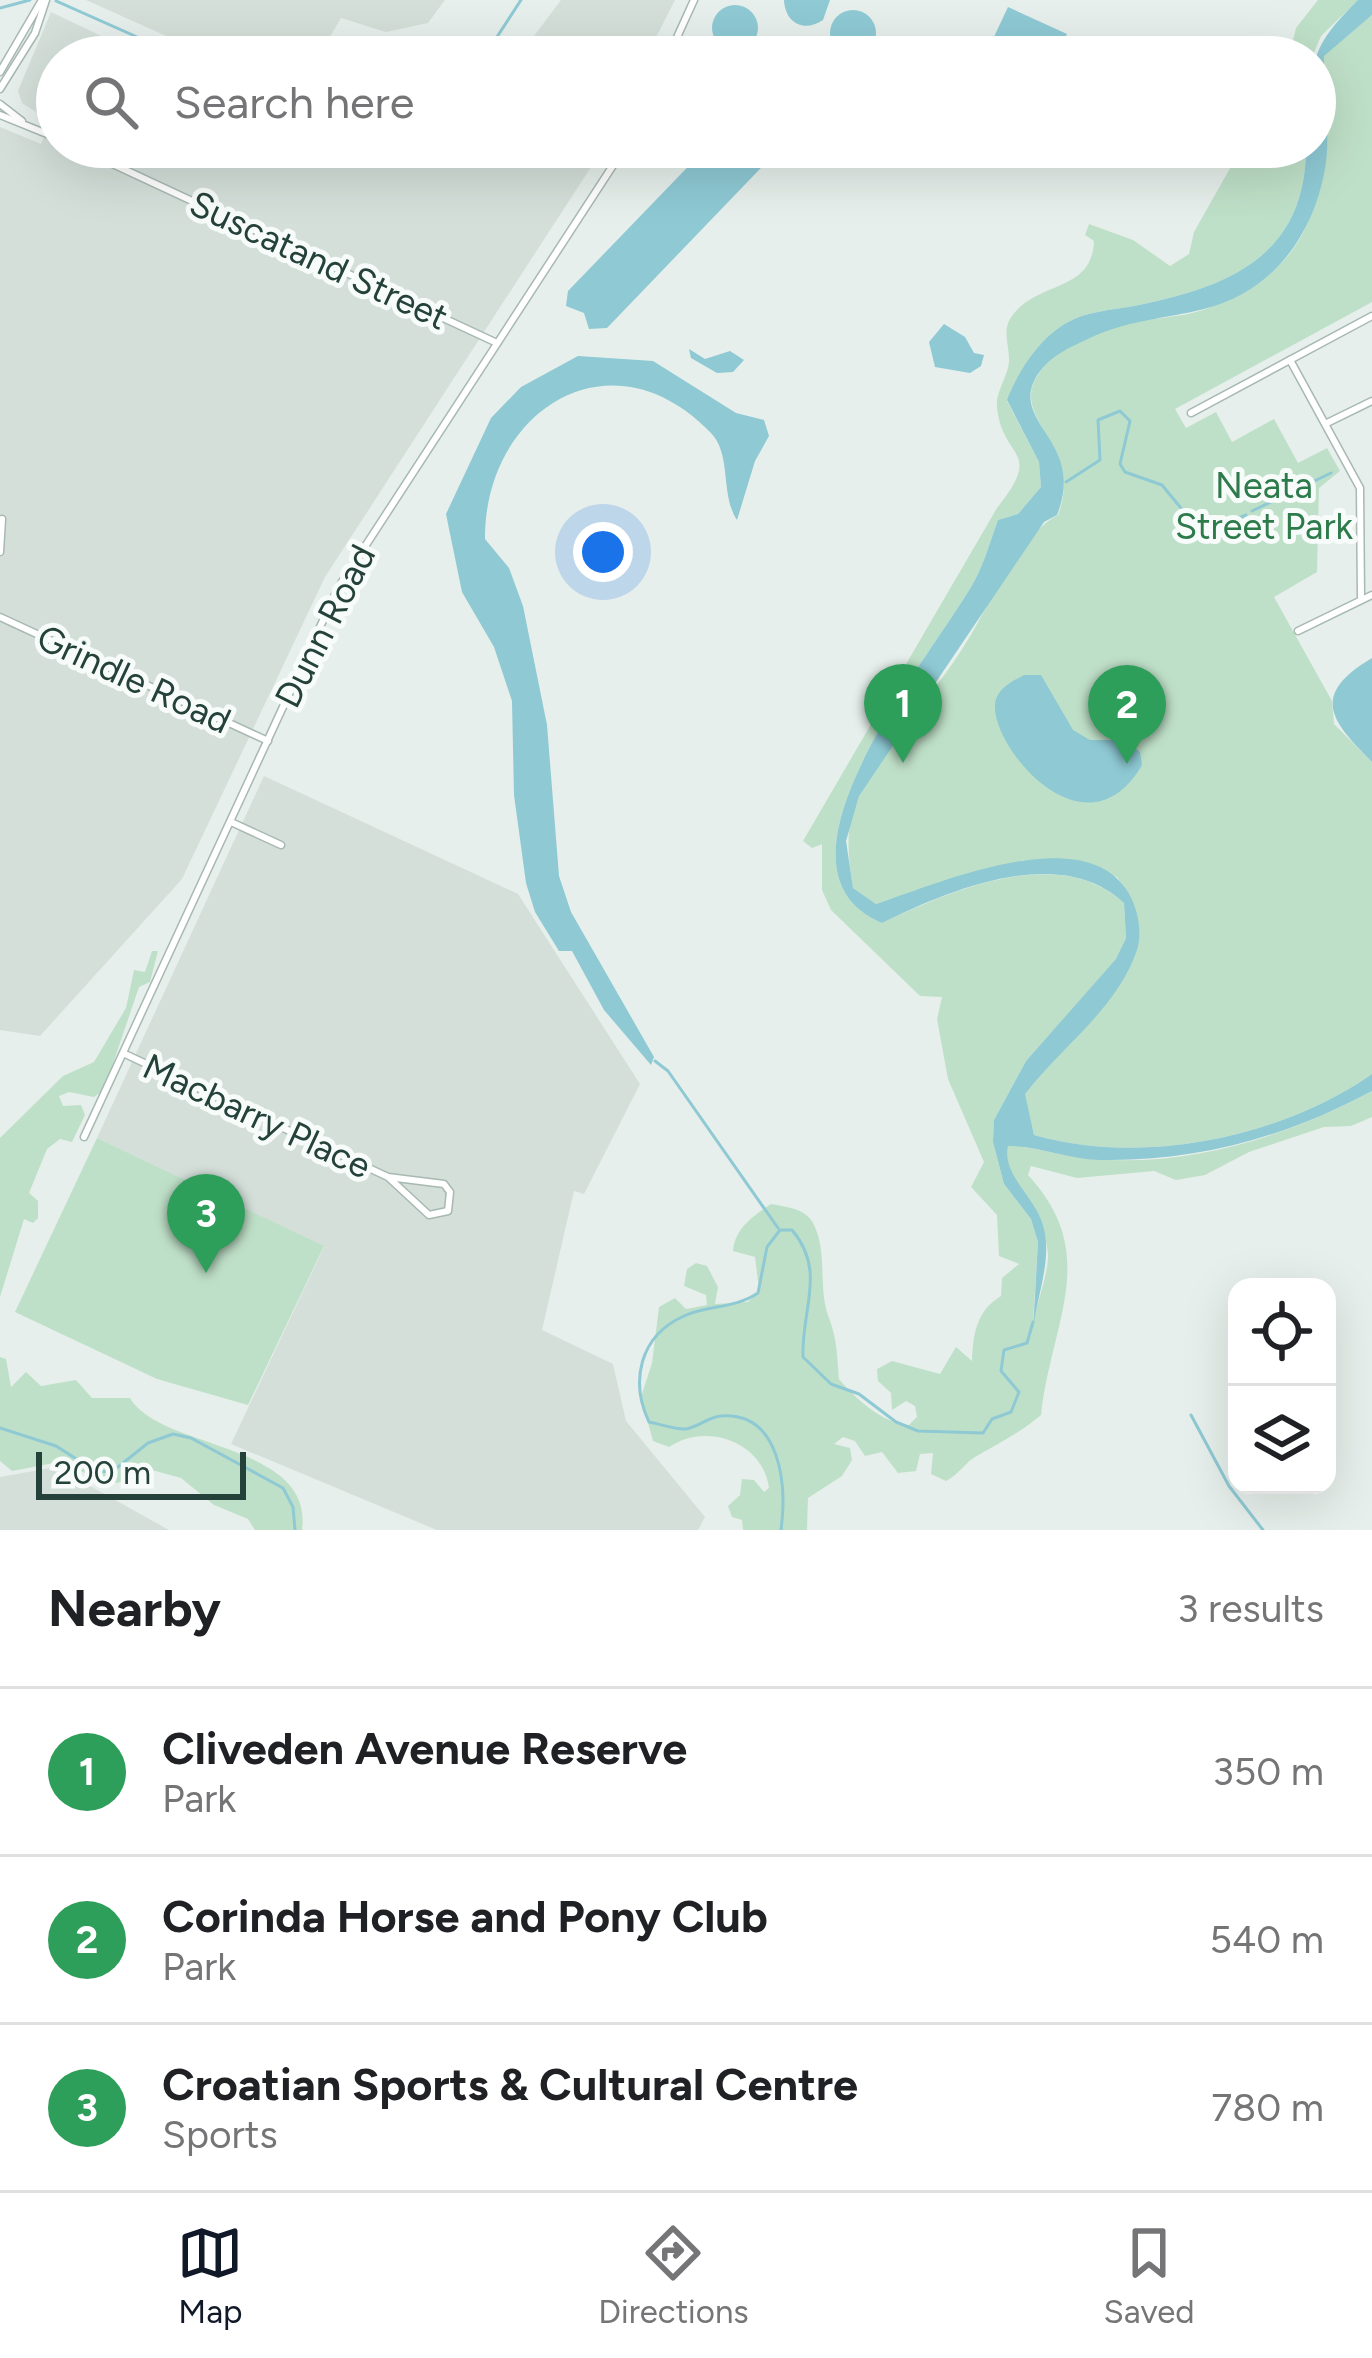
<!DOCTYPE html>
<html lang="en">
<head>
<meta charset="utf-8">
<style>
  body { margin:0; font-family:Figtree,sans-serif; background:#f2f2f2; color:#202124 }
  .controls { position:absolute; right:36px; bottom:36px; display:grid; overflow:hidden; border-radius:24px; box-shadow:0 12px 48px #0002 }
  .controls button { width:108px; height:108px; display:grid; place-items:center; padding:0; border:0; border-bottom:3px solid #e0e0e0; background:#fff; color:#202124; font:60px sans-serif }
  .scale { position:absolute; left:36px; bottom:30px; width:210px; box-sizing:border-box; padding-left:12px; border:6px solid #24423a; border-top:0; font-size:33px; line-height:42px; white-space:nowrap; color:#24423a; -webkit-text-stroke:9px #f7fbf9; paint-order:stroke }
  .you { position:absolute; left:603px; top:552px; width:42px; height:42px; margin:-30px; border:9px solid #fff; border-radius:50%; background:#1a73e8; box-shadow:0 0 0 18px #1a73e833 }
  .badge { display:grid; place-items:center; width:78px; height:78px; border-radius:50%; background:#111827; color:#fff; font-size:39px; font-weight:700 }
  .pin { position:absolute; translate:-50% -99px; filter:drop-shadow(0 3px 6px #0008) }
  .pin::after { content:''; position:absolute; top:63px; width:42px; height:36px; background:inherit; clip-path:polygon(0 0,100% 0,50% 100%) }
  .list { margin:0; padding:0; list-style:none }
  h2 { display:flex; justify-content:space-between; align-items:center; height:156px; margin:0; padding:0 48px; font-size:51px }
  h2 small { font-size:39px; font-weight:400; color:#757577 }
  .list li { display:grid; grid-template-columns:78px 1fr auto; gap:36px; align-items:center; box-sizing:border-box; height:168px; padding:0 48px; border-top:3px solid #e0e0e0 }
  .list b { display:block; font-size:45px; white-space:nowrap }
  .list p { margin:0; font-size:39px; white-space:nowrap; color:#757577 }
  .list em { font-size:39px; font-style:normal; color:#757577 }
  .icon { flex:none; width:66px; height:66px; fill:none; stroke:currentColor; stroke-width:2; stroke-linecap:round; stroke-linejoin:round }
  .map { position:relative; flex:none; width:1372px; height:1530px; overflow:hidden }
  .search { position:absolute; background:#fff; box-shadow:0 12px 48px #0002; left:36px; right:36px; top:36px; height:132px; display:flex; align-items:center; gap:30px; box-sizing:border-box; padding:0 42px; border-radius:66px; color:#757577; font-size:45px }
  .sheet { height:660px; background:#fff }
  nav { display:flex; justify-content:space-around; align-items:center; box-sizing:border-box; height:168px; border-top:3px solid #e0e0e0; background:#fff; font-size:33px; color:#757577 }
  nav a { display:grid; justify-items:center; gap:6px }
  nav .on { color:#111827 }
  .map>svg:first-child { display:block }
</style>
</head>
<body>
<div class="map">
<svg width="1372" height="1530" viewBox="0 0 1372 1530">
  <rect width="100%" height="100%" fill="#e6efeb"/>
  <g fill="#d4dfda">
    <polygon points="86,0 445,0 428,23 386,32 341,18 318,57 213,57"/>
    <polygon points="561,0 675,0 646,57 495,57 534,36"/>
    <polygon points="51,12 145,57 57,57 57,147 604,147 325,577 182,879 40,1036 0,1030 0,127 41,144 50,121 22,103 18,91"/>
    <polygon points="264,776 518,894 640,1084 584,1194 574,1191 542,1330 613,1364 626,1421 705,1517 698,1530 437,1530 231,1444 324,1247 97,1138"/>
    <polygon points="56,1467 169,1530 0,1530 0,1477"/>
  </g>
  <g fill="#bfe0c8">
    <polygon points="1318,0 1358,0 1321,36 1312,57 1289,57 1296,28"/>
    <path d="M1372 15V302L1175 409 1186 428 1216 412 1232 442 1274 419 1298 463 1327 448 1340 471 1319 488 1317 572 1274 597 1332 701 1334 724 1372 762V1074C1281 1138 1141 1166 1034 1135L1024 1094C1075 1030 1178 965 1117 877L1024 860 876 904 853 888C848 855 844 827 859 796 884 745 930 699 961 651 987 612 1017 536 1058 515 1085 444 1005 418 1040 372 1054 351 1079 342 1101 332 1136 316 1174 321 1209 308 1339 257 1320 171 1324 55Z"/>
    <path d="M1242 147H1306C1306 254 1232 286 1139 305 1111 311 1084 310 1060 327 1037 342 1016 375 1007 401L1039 462 1041 487 1018 514 998 520C991 539 985 561 975 580 935 653 751 868 882 923 952 890 1059 843 1124 903L1126 938 1116 960 1026 1061 994 1120 993 1142 1004 1184 1031 1219 1038 1242 1033 1322C1037 1303 1047 1277 1048 1258 1049 1216 1000 1180 1008 1145 1035 1147 1064 1157 1092 1159 1190 1167 1286 1137 1372 1091V1117L1351 1126 1324 1127 1249 1152 1205 1175 1176 1180 1154 1171 1077 1178 1031 1166 1028 1175C1102 1255 1051 1322 1041 1415 1020 1433 999 1443 975 1457 965 1463 959 1474 946 1481L931 1474 933 1453 920 1454 916 1471 898 1473 882 1452 865 1456 855 1441 843 1437 834 1444 850 1448 852 1460 842 1476 808 1498 807 1530H743L742 1520 732 1517 728 1506 740 1495 742 1479 754 1480 764 1492 769 1488C763 1441 705 1422 669 1447L653 1441 641 1397 652 1363 659 1307 675 1298 686 1309 707 1305 706 1295 684 1286 687 1269 696 1263 707 1266 718 1287 715 1304 748 1302 759 1290 755 1257 733 1251C735 1228 753 1216 771 1204 786 1207 805 1208 813 1223 828 1251 818 1288 828 1315 837 1339 837 1353 839 1379 855 1398 883 1424 909 1425L917 1417 915 1406 906 1401 892 1410 891 1393 878 1381 877 1369 892 1361 940 1374 956 1347 972 1361C973 1335 976 1311 1001 1296L1002 1278 1019 1264 999 1256 997 1215 971 1187 984 1162 948 1079 937 1019 942 997 920 996 831 910 822 890V844L812 848 803 841 997 508C1045 448 1002 461 997 407 995 393 1008 376 1009 362 1010 347 1001 330 1012 316 1038 280 1092 293 1094 241L1085 235 1089 224 1133 240 1170 266 1189 254 1194 232Z"/>
    <polygon points="152,951 158,951 150,982 139,987 104,1090 94,1097 69,1092 59,1096 63,1106 81,1105 85,1115 72,1142 60,1139 47,1149 29,1193 38,1201 38,1218 33,1223 24,1219 0,1297 0,1138 63,1076 94,1062 126,1008 134,970 145,972"/>
    <polygon points="97,1138 324,1246 248,1405 157,1379 15,1312"/>
    <path d="M0 1357 6 1359 11 1387 26 1372 41 1386 76 1380 92 1398H130C160 1450 314 1442 302 1530H255L248 1519 214 1505 181 1478 152 1470 117 1483 54 1463 12 1471 0 1461Z"/>
  </g>
  <g fill="#8ec9d4">
    <path d="M830 0 823 20C804 33 785 23 784 0Z"/>
    <path d="M1358 0H1372V15L1324 56C1323 94 1332 137 1324 174 1311 239 1270 293 1204 309 1164 319 1128 320 1090 338 1070 347 1050 356 1038 374 1006 423 1087 439 1057 515L1044 522 859 796 846 841 853 888 876 904C937 884 1080 821 1126 889 1137 905 1143 930 1137 950 1117 1009 1061 1047 1025 1094L1034 1135C1141 1166 1281 1138 1372 1074V1091C1286 1137 1197 1162 1099 1160 1068 1159 1037 1146 1008 1146 1003 1171 1025 1189 1037 1211 1058 1249 1037 1291 1033 1330L1038 1242 1031 1219 1004 1184 993 1142 994 1120 1026 1061 1116 959 1126 938 1124 903C1061 843 951 889 882 923 751 868 935 653 975 580 985 561 991 539 998 520L1018 514 1041 487 1039 462 1007 400C1016 375 1037 342 1060 327 1084 310 1111 311 1139 305 1232 286 1306 254 1306 147H1315C1315 67 1299 58 1358 0Z"/>
    <circle cx="735" cy="28" r="23"/>
    <polygon points="1008,7 1067,34 1056,57 985,56"/>
    <circle cx="853" cy="33" r="23"/>
    <polygon points="707,147 781,147 607,328 589,329 584,313 566,306 568,291"/>
    <polygon points="944,324 965,337 974,353 984,355 981,366 970,373 935,367 929,342"/>
    <polygon points="689,349 705,359 730,351 744,360 733,372 717,373 691,358"/>
    <path d="M578 356 653 361 736 413 764 420 769 436 755 461 737 520C720 494 732 455 711 433 610 328 484 412 485 539L509 568 523 606 547 725 559 876 571 912 654 1057 651 1065 604 1010 572 951H559L535 912 526 883 514 795 512 701 494 647 462 592 446 514 491 418 521 387Z"/>
    <path d="M1372 658V762C1330 720 1310 695 1372 658Z"/>
    <path d="M1024 675H1041L1073 730 1090 740H1125L1140 752 1142 765C1084 865 983 738 996 699 1001 686 1013 681 1024 675Z"/>
  </g>
  <g fill="none" stroke-linecap="round" stroke-linejoin="round">
    <g stroke="#8ec9d4" stroke-width="3">
      <polyline points="56,1 182,57"/>
      <polyline points="0,8 30,0"/>
      <polyline points="466,57 493,43 521,0"/>
      <polyline points="1066,482 1100,460 1098,420 1120,411 1130,421 1120,464 1125,472 1162,485 1185,513 1232,521 1246,515"/>
      <polyline points="1252,511 1331,473"/>
      <polyline points="655,1061 668,1071 778,1228"/>
      <polyline points="1191,1415 1229,1486 1263,1530"/>
      <polyline points="0,1428 56,1446 97,1472 113,1471 148,1443 173,1434 191,1438 283,1488 293,1507 295,1530"/>
      <path d="M781 1530C787 1485 781 1412 721 1416 708 1417 698 1427 686 1429 676 1430 660 1424 649 1422 630 1382 639 1336 684 1316 708 1305 734 1309 758 1293L767 1247 780 1230H792C827 1271 801 1310 803 1357L831 1384 859 1394 896 1422 918 1431 983 1433 992 1419 1011 1412 1019 1392 1001 1371 1004 1350 1027 1343 1033 1322"/>
    </g>
    <g stroke="#a8b8b2" stroke-width="9">
      <g id="minor">
        <polyline points="668,57 694,0"/>
        <polyline points="0,72 42,0"/>
        <polyline points="0,89 35,33 46,0"/>
        <polyline points="0,104 22,121"/>
        <polyline points="0,115 57,138"/>
        <polyline points="76,147 497,343"/>
        <polyline points="1290,360 1360,488 1361,597"/>
        <polyline points="1191,413 1372,316"/>
        <polyline points="1327,423 1372,401"/>
        <polyline points="0,552 2,519"/>
        <polyline points="0,617 268,741"/>
        <polyline points="1298,631 1372,595"/>
        <polyline points="231,822 281,845"/>
        <polyline points="125,1054 388,1177 444,1184 450,1192 448,1211 429,1215 388,1177"/>
        <polyline points="84,1137 338,588 625,147"/>
      </g>
    </g>
    <use href="#minor" stroke="#fff" stroke-width="6"/>
  </g>
  <g text-anchor="middle" dominant-baseline="central" stroke-width="10" stroke-linejoin="round" paint-order="stroke">
    <g font-size="36" fill="#24423a" stroke="#f7fbf9">
      <text transform="translate(319 260) rotate(25)">Suscatand Street</text>
      <text transform="translate(325 626) rotate(-63)">Dunn Road</text>
      <text transform="translate(134 679) rotate(25)">Grindle Road</text>
      <text transform="translate(257 1116) rotate(25)">Macbarry Place</text>
    </g>
    <g font-size="36" fill="#2d7a4b" stroke="#f7fbf9">
      <text x="1264" y="485">Neata<tspan x="1264" dy="41">Street Park</tspan></text>
    </g>
  </g>
</svg>
<div class="controls">
<button><svg class="icon" aria-label="locate" viewBox="0 0 24 24"><circle cx="12" cy="12" r="6"/><path d="M12 2v4M12 18v4M2 12h4M18 12h4"/></svg></button>
<button><svg class="icon" aria-label="layers" viewBox="0 0 24 24"><path d="M12 4l9 5-9 5-9-5zM3 14l9 5 9-5"/></svg></button>
</div>
<div class="scale">200 m</div>
<div class="you"></div>
<div class="pin badge" style="left:903px;top:763px;background:#2e9e5b">1</div>
<div class="pin badge" style="left:1127px;top:764px;background:#2e9e5b">2</div>
<div class="pin badge" style="left:206px;top:1273px;background:#2e9e5b">3</div>
<div class="search"><svg class="icon" aria-label="search" viewBox="0 0 24 24"><circle cx="10" cy="10" r="6"/><path d="M15 15l6 6"/></svg>Search here</div>
</div>
<section class="sheet">
<h2>Nearby<small>3 results</small></h2>
<ul class="list">
<li><span class="badge" style="background:#2e9e5b">1</span><div><b>Cliveden Avenue Reserve</b><p>Park</p></div><em>350 m</em></li>
<li><span class="badge" style="background:#2e9e5b">2</span><div><b>Corinda Horse and Pony Club</b><p>Park</p></div><em>540 m</em></li>
<li><span class="badge" style="background:#2e9e5b">3</span><div><b>Croatian Sports &amp; Cultural Centre</b><p>Sports</p></div><em>780 m</em></li>
</ul>
</section>
<nav>
<a class="on"><svg class="icon" aria-label="map" viewBox="0 0 24 24"><path d="M3 6l6-2 6 2 6-2v14l-6 2-6-2-6 2zM9 4v14M15 6v14"/></svg>Map</a>
<a><svg class="icon" aria-label="directions" viewBox="0 0 24 24"><path d="M12 3l9 9-9 9-9-9zM9 14v-3h6M13 9l2 2-2 2"/></svg>Directions</a>
<a><svg class="icon" aria-label="saved" viewBox="0 0 24 24"><path d="M7 4h10v16l-5-4-5 4z"/></svg>Saved</a>
</nav>
</body>
</html>
